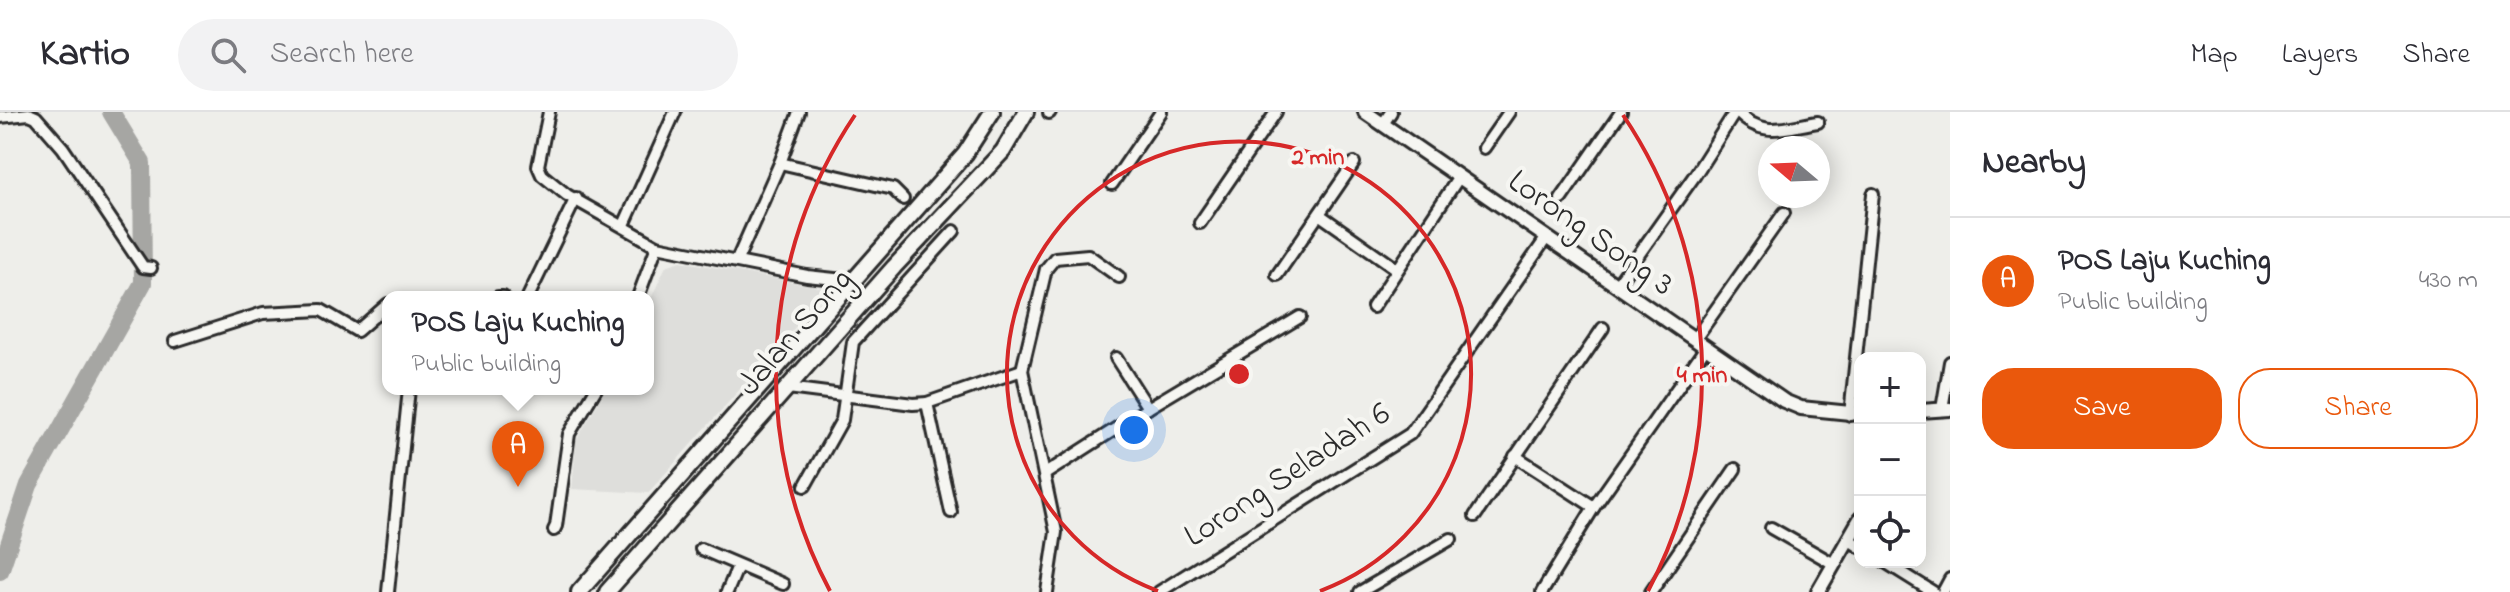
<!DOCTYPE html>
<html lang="en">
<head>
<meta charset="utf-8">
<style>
  body { margin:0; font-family:"Indie Flower",sans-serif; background:#f2f2f3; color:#2b2b33 }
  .controls { position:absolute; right:24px; bottom:24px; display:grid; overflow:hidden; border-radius:16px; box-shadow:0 4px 20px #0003 }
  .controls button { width:72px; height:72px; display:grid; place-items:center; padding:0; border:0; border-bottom:2px solid #e1e1e2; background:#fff; color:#2b2b33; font:40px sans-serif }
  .compass { position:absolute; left:1758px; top:24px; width:72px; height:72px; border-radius:50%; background:#fff; box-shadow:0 4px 20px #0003; rotate:289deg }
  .you { position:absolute; left:1134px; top:318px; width:28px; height:28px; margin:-20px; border:6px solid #fff; border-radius:50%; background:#1a73e8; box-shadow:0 0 0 12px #1a73e833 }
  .badge { display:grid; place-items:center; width:52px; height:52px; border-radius:50%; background:#ea580c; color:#fff; font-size:26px; font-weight:700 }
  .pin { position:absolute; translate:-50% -66px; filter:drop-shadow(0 2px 4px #0008) }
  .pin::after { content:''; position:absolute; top:42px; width:28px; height:24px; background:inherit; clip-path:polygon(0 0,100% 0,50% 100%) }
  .popup { position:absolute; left:382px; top:179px; width:272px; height:104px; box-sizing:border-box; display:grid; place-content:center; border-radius:16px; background:#fff; filter:drop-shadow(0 2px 6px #0005); font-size:26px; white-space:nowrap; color:#7c7c81 }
  .popup b { font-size:30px; color:#2b2b33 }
  .popup::after { content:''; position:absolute; left:50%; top:100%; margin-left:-16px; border:16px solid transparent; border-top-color:#fff }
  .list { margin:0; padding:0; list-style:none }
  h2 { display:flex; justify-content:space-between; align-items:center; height:104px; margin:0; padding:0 32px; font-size:34px }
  h2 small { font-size:26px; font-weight:400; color:#7c7c81 }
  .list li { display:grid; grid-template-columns:52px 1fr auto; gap:24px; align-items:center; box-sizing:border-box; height:128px; padding:0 32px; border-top:2px solid #e1e1e2 }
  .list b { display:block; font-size:30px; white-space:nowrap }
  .list p { margin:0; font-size:26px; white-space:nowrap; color:#7c7c81 }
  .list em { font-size:26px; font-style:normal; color:#7c7c81 }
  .actions { display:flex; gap:16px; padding:24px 32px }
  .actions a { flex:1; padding:18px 0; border:2px solid #ea580c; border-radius:32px; text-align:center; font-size:28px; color:#ea580c }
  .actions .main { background:#ea580c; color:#fff }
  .icon { flex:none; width:44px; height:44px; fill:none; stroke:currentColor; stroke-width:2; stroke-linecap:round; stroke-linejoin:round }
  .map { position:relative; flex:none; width:1950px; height:480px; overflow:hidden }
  header { display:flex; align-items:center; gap:48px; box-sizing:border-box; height:112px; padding:0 40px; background:#fff; border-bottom:2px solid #e1e1e2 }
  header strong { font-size:38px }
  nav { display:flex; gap:44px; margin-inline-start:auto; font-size:28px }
  .search { width:560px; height:72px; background:#f2f2f3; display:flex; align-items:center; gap:20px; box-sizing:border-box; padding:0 28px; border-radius:44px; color:#7c7c81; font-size:30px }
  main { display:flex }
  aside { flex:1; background:#fff }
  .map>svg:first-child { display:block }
</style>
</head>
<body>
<header>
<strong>Kartio</strong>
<div class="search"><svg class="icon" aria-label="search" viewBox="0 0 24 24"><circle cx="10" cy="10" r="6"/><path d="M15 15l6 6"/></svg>Search here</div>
<nav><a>Map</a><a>Layers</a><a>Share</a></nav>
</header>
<main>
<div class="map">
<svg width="1950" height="480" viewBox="0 0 1950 480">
  <rect width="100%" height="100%" fill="#eeeeea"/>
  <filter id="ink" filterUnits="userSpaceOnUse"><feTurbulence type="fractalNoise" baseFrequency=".0125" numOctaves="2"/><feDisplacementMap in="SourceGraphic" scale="16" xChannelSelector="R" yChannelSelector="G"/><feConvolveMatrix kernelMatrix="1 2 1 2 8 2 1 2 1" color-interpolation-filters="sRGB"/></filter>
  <g filter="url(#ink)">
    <polygon fill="#dededb" points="681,149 829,177 648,381 572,377 576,329 606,277 648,277 648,193 666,154"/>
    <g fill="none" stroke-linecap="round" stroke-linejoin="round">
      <polyline stroke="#a6a6a3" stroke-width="18" points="0,459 29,373 143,171 142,51 111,0"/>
      <g stroke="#2b2b2b" stroke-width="16">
        <g id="minor">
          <polyline points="549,0 538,54 542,63 567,83 657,134 807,164 853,169"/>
          <path d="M1737 0C1763 27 1785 15 1818 10"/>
          <polyline points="1049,1 1050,0"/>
          <polyline points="0,5 29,2 36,5 63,36 143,155 151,156"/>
          <polyline points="1383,12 1391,0"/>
          <polyline points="1484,36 1509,0"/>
          <polyline points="780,51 893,77 903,87"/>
          <polyline points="1112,72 1161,0"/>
          <polyline points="1561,87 1621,0"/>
          <polyline points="1320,103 1397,157"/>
          <polyline points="1200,111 1276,0"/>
          <polyline points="624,113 675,0"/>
          <polyline points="737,148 780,51 799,0"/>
          <polyline points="1277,163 1354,51"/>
          <polyline points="1617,173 1695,63 1735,0"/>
          <polyline points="498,185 503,185"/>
          <polyline points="528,185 576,86"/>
          <polyline points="638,185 657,134"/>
          <polyline points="1373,195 1459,65"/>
          <polyline points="1695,227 1784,101"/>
          <polyline points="175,229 263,201 321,198 357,219 388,192"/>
          <polyline points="1116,246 1148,296"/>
          <polyline points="788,276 913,292 927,291 1022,258"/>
          <polyline points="927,291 951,400"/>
          <polyline points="1942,297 1950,250"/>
          <polyline points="1850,303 1873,82"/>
          <polyline points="1515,344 1594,395"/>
          <polyline points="1045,362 1148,296 1300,205"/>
          <polyline points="805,374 842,308 853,230 954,119"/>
          <polyline points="1475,404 1603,216"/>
          <polyline points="1771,416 1834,452"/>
          <polyline points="554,418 556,414 569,322 596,277"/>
          <polyline points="1848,427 1860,435"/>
          <polyline points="701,437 783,472"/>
          <polyline points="1885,450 1933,480"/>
          <polyline points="388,480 409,277"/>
          <polyline points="727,480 738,454"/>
          <polyline points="1047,480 1056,420 1022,258 1046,157 1055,146 1088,143 1119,165"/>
          <polyline points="1159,480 1410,322 1547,125"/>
          <polyline points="1360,480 1451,427"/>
          <polyline points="1542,480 1594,395 1706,235"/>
          <polyline points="1651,480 1735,357"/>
          <polyline points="1943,480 1950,467"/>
        </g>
      </g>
      <g stroke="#2b2b2b" stroke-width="18">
        <g id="tertiary">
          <polyline points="1365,0 1784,289 1801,296 1860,302"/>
          <polyline points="1920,299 1950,297"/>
          <polyline points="1818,480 1860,407"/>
        </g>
      </g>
      <g stroke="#2b2b2b" stroke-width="20">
        <g id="secondary">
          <polyline points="579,480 965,42 992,0"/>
          <polyline points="607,480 894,155 1003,39 1026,0"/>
        </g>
      </g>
      <use href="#minor" stroke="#f6f6f2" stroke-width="10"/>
      <use href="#tertiary" stroke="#f6f6f2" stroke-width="12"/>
      <use href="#secondary" stroke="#f6f6f2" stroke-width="14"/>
    </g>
  </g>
  <g fill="none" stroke="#d62828" stroke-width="4">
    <path d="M1158 479A232 232 0 1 1 1320 479"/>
    <path d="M830 479A463 463 0 0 1 855 3M1623 3A463 463 0 0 1 1648 479"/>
  </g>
  <g text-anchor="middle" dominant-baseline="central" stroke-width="8" stroke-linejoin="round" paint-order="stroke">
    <g font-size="34" fill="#2b2b2b" stroke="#f6f6f2">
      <text transform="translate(1590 122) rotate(35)">Lorong Song 3</text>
      <text transform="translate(796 221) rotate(-49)">Jalan Song</text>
      <text transform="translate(1288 364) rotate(-33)">Lorong Seladah 6</text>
    </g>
  </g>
  <circle cx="1239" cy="262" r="12" fill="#d62828" stroke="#f6f6f2" stroke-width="4"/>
  <g font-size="24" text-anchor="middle" font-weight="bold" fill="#d62828" stroke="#f6f6f2" stroke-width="8" stroke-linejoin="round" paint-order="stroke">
    <text x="1318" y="52">2 min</text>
    <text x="1702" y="270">4 min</text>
  </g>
</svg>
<div class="controls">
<button>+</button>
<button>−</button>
<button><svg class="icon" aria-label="locate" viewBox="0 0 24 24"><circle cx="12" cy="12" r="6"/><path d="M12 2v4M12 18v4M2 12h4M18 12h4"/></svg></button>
</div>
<svg class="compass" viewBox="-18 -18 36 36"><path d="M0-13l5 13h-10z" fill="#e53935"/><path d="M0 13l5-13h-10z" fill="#7c7c81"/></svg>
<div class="you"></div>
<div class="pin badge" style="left:518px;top:375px">A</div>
<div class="popup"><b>POS Laju Kuching</b>Public building</div>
</div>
<aside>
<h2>Nearby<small></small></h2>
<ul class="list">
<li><span class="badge">A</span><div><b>POS Laju Kuching</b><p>Public building</p></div><em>430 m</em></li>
</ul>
<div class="actions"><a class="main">Save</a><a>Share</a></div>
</aside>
</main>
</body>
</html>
